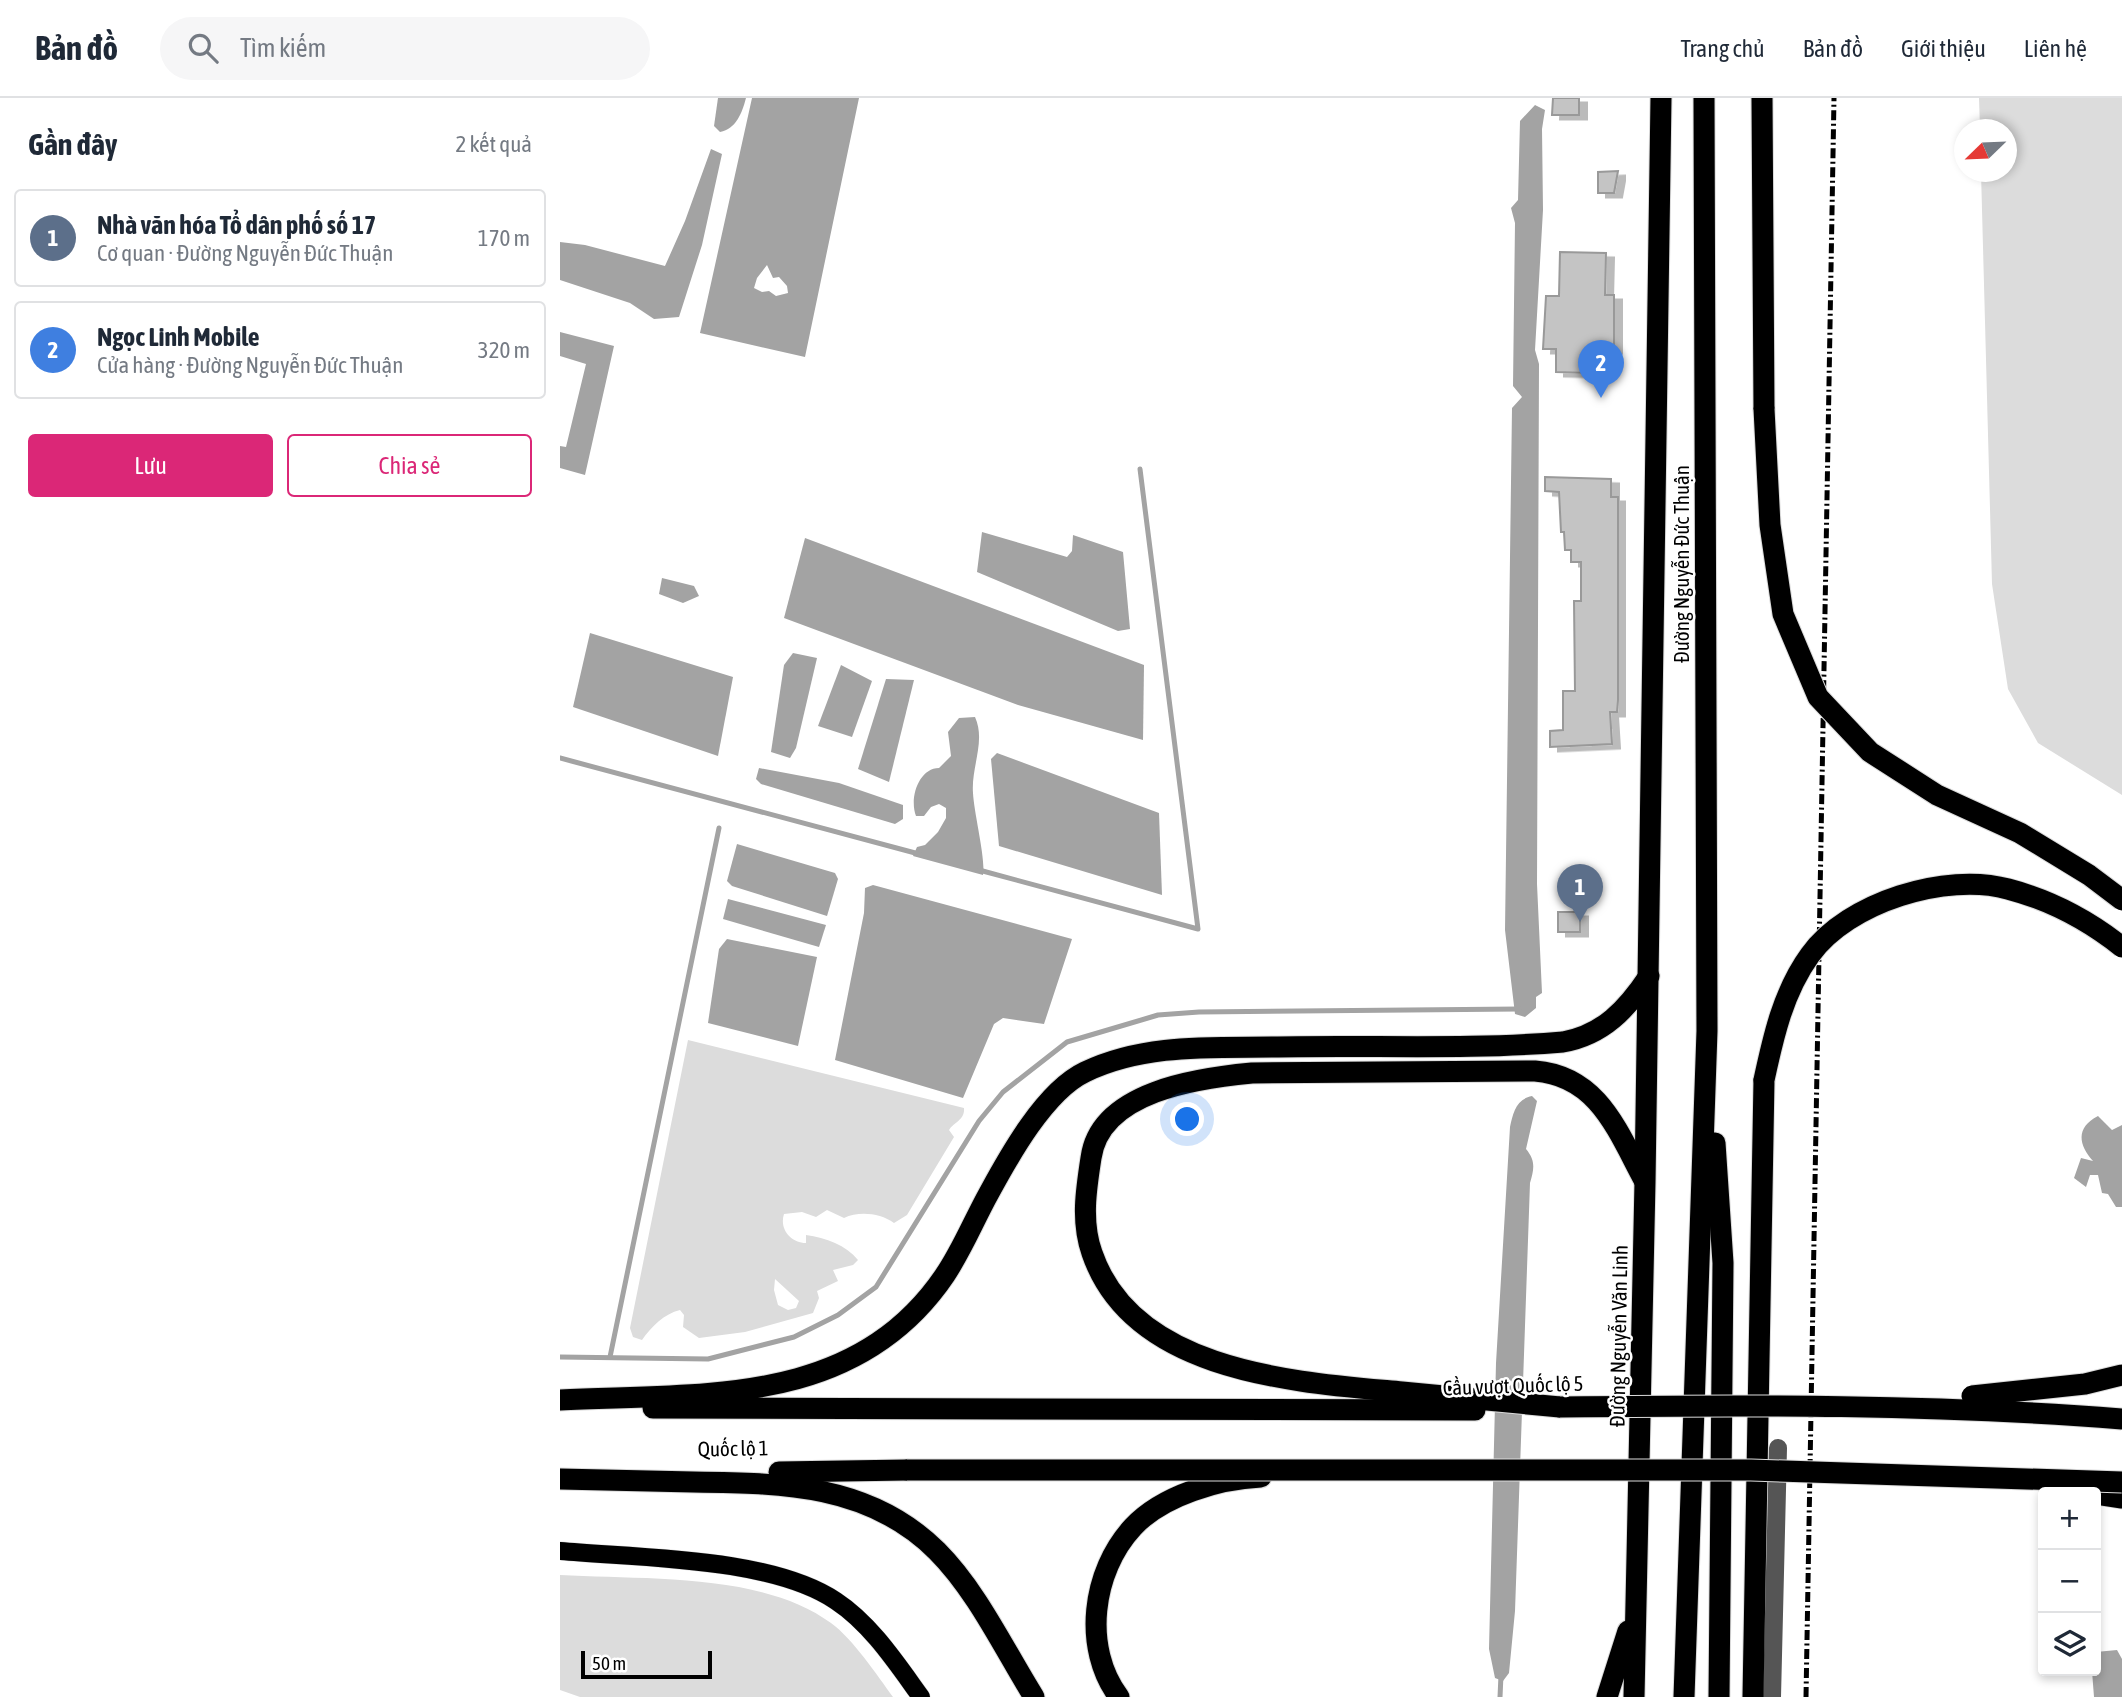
<!DOCTYPE html>
<html lang="vi">
<head>
<meta charset="utf-8">
<style>
  body { margin:0; font-family:"Asap Condensed",sans-serif; background:#f6f6f7; color:#1f2937 }
  .controls { position:absolute; right:21px; bottom:21px; display:grid; overflow:hidden; border-radius:7px; box-shadow:0 4px 10px #0003 }
  .controls button { width:63px; height:63px; display:grid; place-items:center; padding:0; border:0; border-bottom:2px solid #e0e1e3; background:#fff; color:#1f2937; font:35px sans-serif }
  .compass { position:absolute; left:1394px; top:21px; width:63px; height:63px; border-radius:50%; background:#fff; box-shadow:0 4px 10px #0003; rotate:247deg }
  .scale { position:absolute; left:21px; bottom:18px; width:131px; box-sizing:border-box; padding-left:7px; border:4px solid #000; border-top:0; font-size:19px; line-height:24px; white-space:nowrap; color:#000; -webkit-text-stroke:5px #fff; paint-order:stroke }
  .you { position:absolute; left:628px; top:1022px; width:24px; height:24px; margin:-18px; border:5px solid #fff; border-radius:50%; background:#1a73e8; box-shadow:0 0 0 10px #1a73e833 }
  .badge { display:grid; place-items:center; width:46px; height:46px; border-radius:50%; background:#db2777; color:#fff; font-size:23px; font-weight:700 }
  .pin { position:absolute; translate:-50% -58px; filter:drop-shadow(0 2px 4px #0008) }
  .pin::after { content:''; position:absolute; top:37px; width:24px; height:21px; background:inherit; clip-path:polygon(0 0,100% 0,50% 100%) }
  .list { margin:0; padding:0; list-style:none }
  h2 { display:flex; justify-content:space-between; align-items:center; height:91px; margin:0; padding:0 28px; font-size:30px }
  h2 small { font-size:23px; font-weight:400; color:#747a83 }
  .list li { display:grid; grid-template-columns:46px 1fr auto; gap:21px; align-items:center; box-sizing:border-box; height:98px; margin:0 14px 14px; padding:0 14px; border:2px solid #e0e1e3; border-radius:7px }
  .list b { display:block; font-size:26px; white-space:nowrap }
  .list p { margin:0; font-size:23px; white-space:nowrap; color:#747a83 }
  .list em { font-size:23px; font-style:normal; color:#747a83 }
  .actions { display:flex; gap:14px; padding:21px 28px }
  .actions a { flex:1; padding:16px 0; border:2px solid #db2777; border-radius:7px; text-align:center; font-size:24px; color:#db2777 }
  .actions .main { background:#db2777; color:#fff }
  .icon { flex:none; width:38px; height:38px; fill:none; stroke:currentColor; stroke-width:2; stroke-linecap:round; stroke-linejoin:round }
  .map { position:relative; flex:none; width:1562px; height:1599px; overflow:hidden }
  header { display:flex; align-items:center; gap:42px; box-sizing:border-box; height:98px; padding:0 35px; background:#fff; border-bottom:2px solid #e0e1e3 }
  header strong { font-size:33px }
  nav { display:flex; gap:38px; margin-inline-start:auto; font-size:24px }
  .search { width:490px; height:63px; background:#f6f6f7; display:flex; align-items:center; gap:18px; box-sizing:border-box; padding:0 24px; border-radius:38px; color:#747a83; font-size:26px }
  main { display:flex }
  aside { flex:1; background:#fff }
  .map>svg:first-child { display:block }
</style>
</head>
<body>
<header>
<strong>Bản đồ</strong>
<div class="search"><svg class="icon" aria-label="search" viewBox="0 0 24 24"><circle cx="10" cy="10" r="6"/><path d="M15 15l6 6"/></svg>Tìm kiếm</div>
<nav><a>Trang chủ</a><a>Bản đồ</a><a>Giới thiệu</a><a>Liên hệ</a></nav>
</header>
<main>
<aside>
<h2>Gần đây<small>2 kết quả</small></h2>
<ul class="list">
<li><span class="badge" style="background:#5c6f8a">1</span><div><b>Nhà văn hóa Tổ dân phố số 17</b><p>Cơ quan · Đường Nguyễn Đức Thuận</p></div><em>170 m</em></li>
<li><span class="badge" style="background:#3f7fe0">2</span><div><b>Ngọc Linh Mobile</b><p>Cửa hàng · Đường Nguyễn Đức Thuận</p></div><em>320 m</em></li>
</ul>
<div class="actions"><a class="main">Lưu</a><a>Chia sẻ</a></div>
</aside>
<div class="map">
<svg width="1562" height="1599" viewBox="0 0 1562 1599">
  <defs>
    <filter id="shadow"><feDropShadow dx="8" dy="4.5" stdDeviation="0" flood-color="#0004"/></filter>
  </defs>
  <rect width="100%" height="100%" fill="#fff"/>
  <g fill="#dcdcdc" fill-rule="evenodd">
    <polygon points="1419,0 1562,0 1562,697 1478,645 1448,591 1432,486 1421,74 1447,74 1447,32 1420,31"/>
    <path d="M128 942 404 1010C405 1022 394 1024 389 1032L394 1039 347 1117 334 1125C320 1115 299 1113 284 1120L267 1112 256 1119 242 1114 224 1116C219 1131 231 1145 246 1145V1137C266 1140 286 1147 298 1162L293 1167 273 1172 278 1183 257 1193 259 1200 253 1215 185 1234 139 1240 123 1229 124 1217 120 1212C104 1216 92 1228 82 1242L73 1239 70 1230ZM215 1181 239 1203 236 1210 228 1212 218 1207 214 1192Z"/>
    <path d="M0 1477C83 1482 202 1474 271 1525 293 1541 317 1577 333 1599H20L0 1592Z"/>
  </g>
  <g fill="#a3a3a3" fill-rule="evenodd">
    <path d="M158 0H186C182 15 176 31 160 34L154 28Z"/>
    <path d="M192 0H299L245 259 140 235ZM207 167 213 180 219 179 227 188 228 195 216 198 209 193 202 194 194 190 197 180Z"/>
    <polygon points="975,7 985,12 982,31 983,112 975,252 979,266 977,786 982,895 976,899 976,910 965,919 955,916 945,832 952,310 962,299 953,288 955,125 951,110 958,102 960,23"/>
    <polygon points="151,51 162,56 142,147 119,219 94,221 70,205 0,182 0,144 25,147 105,168 125,123"/>
    <polygon points="0,234 54,248 25,377 0,370 0,348 6,349 26,266 0,258"/>
    <polygon points="422,434 507,459 512,453 513,437 563,454 570,531 558,533 417,474"/>
    <polygon points="245,440 584,567 583,642 458,607 224,520"/>
    <polygon points="102,480 134,488 139,498 123,505 99,496"/>
    <polygon points="30,535 173,579 158,658 13,609"/>
    <polygon points="233,555 257,560 236,650 230,660 211,654 224,567"/>
    <polygon points="281,567 312,583 292,639 258,628"/>
    <polygon points="326,581 354,582 329,684 298,671"/>
    <path d="M415 619C426 643 411 669 413 695 414 715 426 762 423 777L353 758 357 749 365 747 378 734 386 720V710L379 706 371 709 364 718H356C349 700 359 670 379 670L391 658 388 634 399 620Z"/>
    <polygon points="437,655 599,715 602,797 439,748 431,661"/>
    <polygon points="199,670 279,685 343,707 343,721 335,726 201,686 196,681"/>
    <polygon points="177,746 275,775 278,781 267,818 172,788 167,783"/>
    <polygon points="313,787 512,841 484,926 443,920 434,926 403,1000 275,962 304,815 305,790"/>
    <polygon points="168,801 266,827 259,849 163,821"/>
    <polygon points="167,841 257,859 238,948 148,925 159,851"/>
    <path d="M972 998 977 1003 966 1051C976 1063 974 1071 970 1085L955 1513 949 1575 943 1583 935 1580 929 1551 936 1265 950 1029C953 1015 956 1001 972 998Z"/>
    <path d="M1538 1018 1552 1032 1562 1027V1109H1556L1548 1096 1542 1095 1538 1077H1530L1526 1089 1514 1080 1521 1060 1533 1063C1519 1047 1515 1030 1538 1018Z"/>
    <polygon points="1557,1552 1562,1561 1562,1599 1534,1599 1532,1573 1536,1573 1536,1554"/>
  </g>
  <g fill="none" stroke-linecap="round" stroke-linejoin="round">
    <g stroke="#a3a3a3" stroke-width="5">
      <polyline points="0,660 359,756"/>
      <polyline points="419,772 638,831 580,371"/>
      <polyline points="0,1259 148,1261 234,1239 278,1217 316,1189 419,1023 443,994 507,944 598,917 639,914 959,911"/>
      <polyline points="50,1259 159,730"/>
      <polyline points="940,1599 941,1577"/>
    </g>
  </g>
  <g fill="#c4c4c4" stroke="#999" stroke-width="2" filter="url(#shadow)">
    <polygon points="993,0 1019,0 1019,17 992,17"/>
    <polygon points="1058,73 1054,95 1038,95 1038,74"/>
    <polygon points="1000,154 1046,155 1045,197 1054,197 1054,251 1027,251 1029,275 996,274 996,251 983,251 986,198 999,198"/>
    <polygon points="985,379 1051,381 1051,399 1058,399 1058,602 1057,614 1050,614 1052,646 990,649 990,633 1003,632 1003,593 1015,593 1014,503 1021,503 1021,464 1011,464 1011,452 1005,452 1004,434 1001,434 999,394 985,393"/>
    <rect x="998" y="814" width="22" height="20"/>
  </g>
  <g fill="none" stroke-linecap="round" stroke-linejoin="round">
    <g stroke="#dbdbdb" stroke-width="19">
      <path id="major" d="M0 1453C78 1460 211 1459 276 1503 311 1526 337 1566 361 1599"/>
    </g>
    <g stroke="#dbdbdb" stroke-width="23">
      <g id="highway">
        <polyline points="1202,0 1204,311"/>
        <polyline points="1155,1045 1163,1165 1159,1599"/>
        <path d="M0 1302C141 1295 295 1310 385 1177 402 1152 414 1122 429 1095 449 1058 485 993 525 974 585 945 653 950 718 949 812 947 909 952 1003 944 1043 937 1067 911 1089 878"/>
        <path d="M1000 1309C948 1304 895 1299 842 1294 736 1284 573 1275 532 1155 521 1124 526 1092 531 1060 540 993 639 980 692 975L975 973C1038 978 1057 1032 1084 1082"/>
        <polyline points="93,1310 915,1312"/>
        <polyline points="219,1374 347,1372"/>
        <path d="M0 1381C44 1382 89 1383 133 1384 222 1385 310 1386 377 1453 417 1493 444 1551 474 1599"/>
        <polyline points="1489,1389 1525,1394"/>
        <polyline points="1536,1396 1562,1400"/>
        <path d="M559 1599C522 1550 532 1473 573 1429 603 1397 659 1381 701 1379"/>
        <polyline points="1047,1599 1068,1533"/>
        <polyline points="1074,1599 1085,1084 1101,0"/>
        <polyline points="1124,1599 1147,933 1144,0"/>
        <polyline points="1193,1599 1204,982"/>
      </g>
    </g>
    <polyline stroke="#555" stroke-width="18" points="1212,1599 1218,1350"/>
    <use href="#major" stroke="#000" stroke-width="18"/>
    <use href="#highway" stroke="#000" stroke-width="21"/>
    <polyline stroke="#000" stroke-width="5" stroke-dasharray="10 3.5 2 3.5" stroke-linecap="butt" points="1246,1599 1274,0"/>
    <g stroke="#dbdbdb" stroke-width="23" stroke-linecap="butt">
      <g id="highway-bridge">
        <polyline points="1204,311 1210,427 1223,516 1258,599 1310,654 1377,697 1460,735 1529,777 1562,802"/>
        <path d="M1204 982C1213 940 1223 894 1250 857 1288 804 1386 774 1448 791 1490 802 1528 822 1562 849"/>
        <polyline points="1412,1298 1525,1286 1562,1277"/>
        <path d="M1000 1309C1188 1307 1375 1306 1562 1321"/>
        <polyline points="347,1372 1191,1372 1562,1384"/>
      </g>
    </g>
    <use href="#highway-bridge" stroke="#000" stroke-width="21"/>
  </g>
  <g text-anchor="middle" dominant-baseline="central" stroke-width="5" stroke-linejoin="round" paint-order="stroke">
    <g font-size="21" fill="#000" stroke="#fff">
      <text transform="translate(1121 466) rotate(-90)">Đường Nguyễn Đức Thuận</text>
      <text transform="translate(1058 1238) rotate(-89)">Đường Nguyễn Văn Linh</text>
      <text transform="translate(953 1287) rotate(-2)">Cầu vượt Quốc lộ 5</text>
      <text transform="translate(173 1350) rotate(-1)">Quốc lộ 1</text>
    </g>
  </g>
</svg>
<div class="controls">
<button>+</button>
<button>−</button>
<button><svg class="icon" aria-label="layers" viewBox="0 0 24 24"><path d="M12 4l9 5-9 5-9-5zM3 14l9 5 9-5"/></svg></button>
</div>
<svg class="compass" viewBox="-18 -18 36 36"><path d="M0-13l5 13h-10z" fill="#e53935"/><path d="M0 13l5-13h-10z" fill="#747a83"/></svg>
<div class="scale">50 m</div>
<div class="you"></div>
<div class="pin badge" style="left:1020px;top:824px;background:#5c6f8a">1</div>
<div class="pin badge" style="left:1041px;top:300px;background:#3f7fe0">2</div>
</div>
</main>
</body>
</html>
